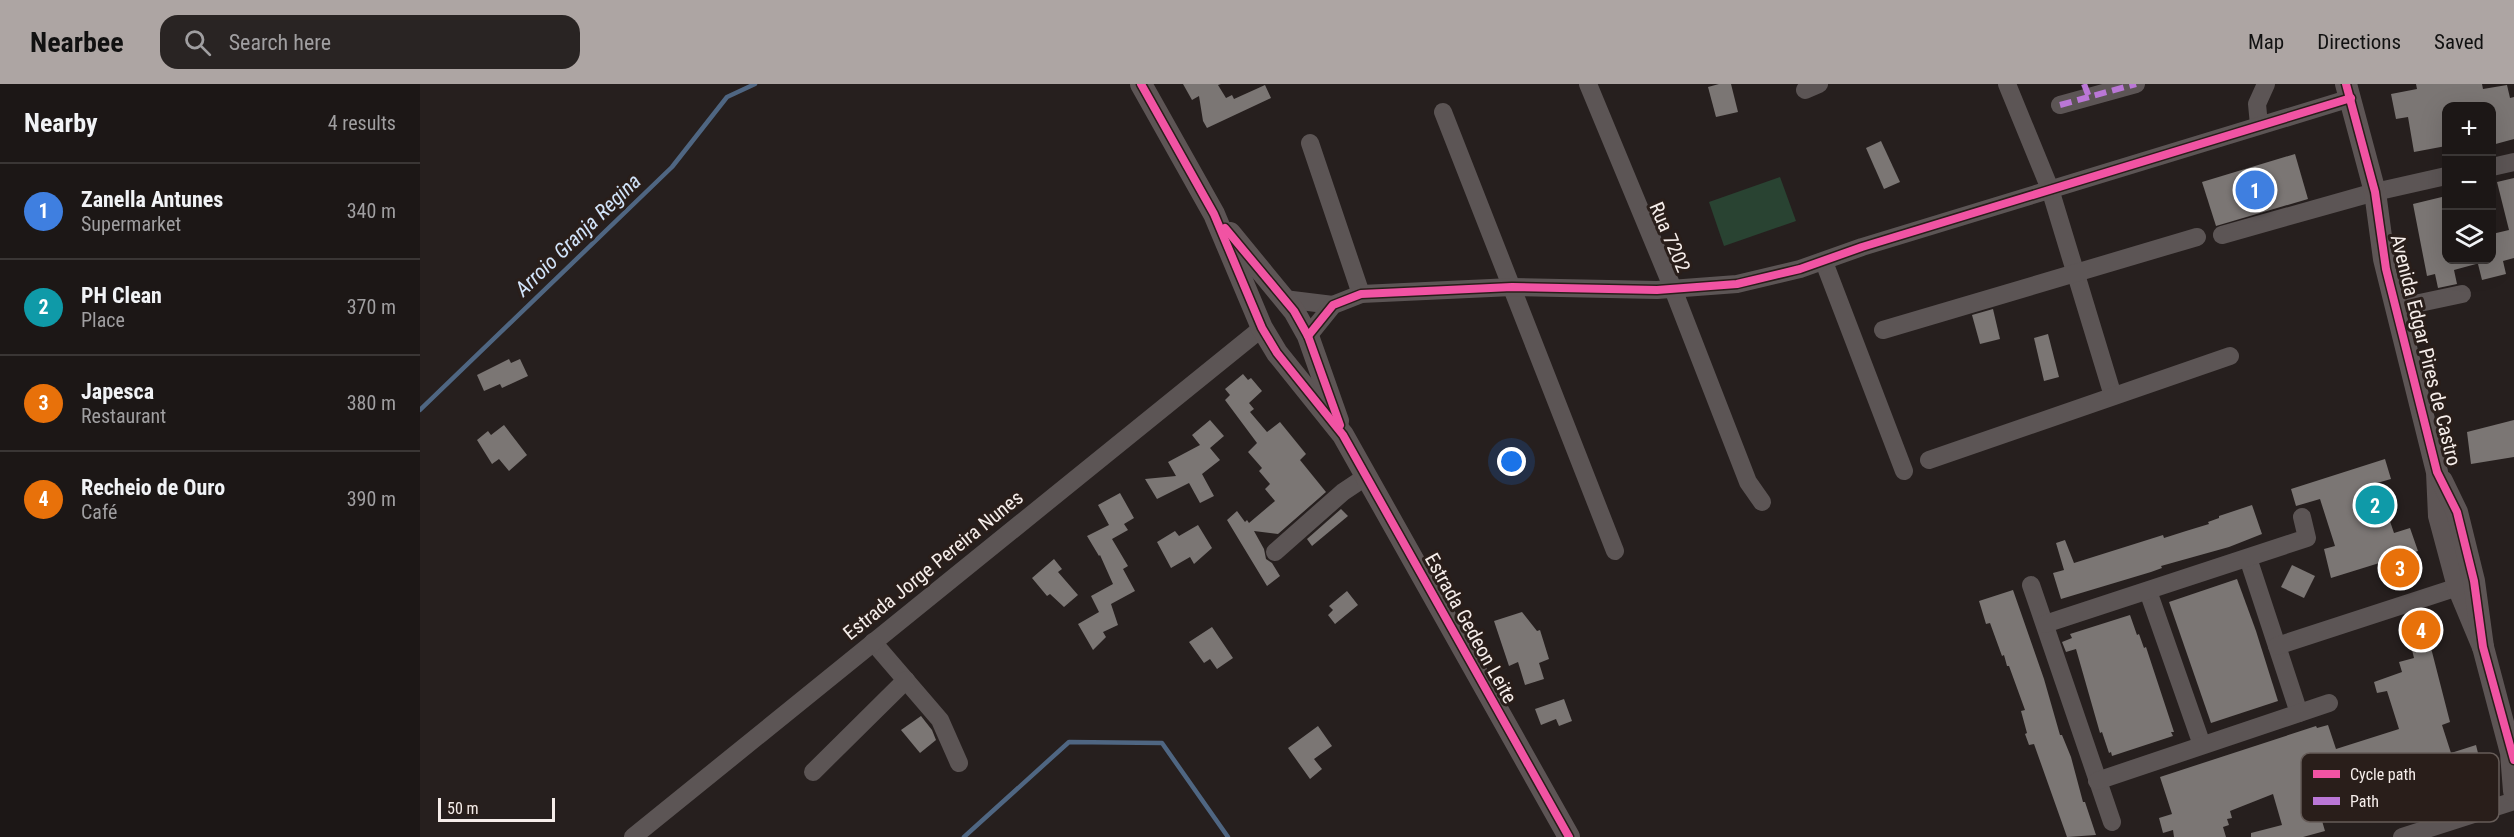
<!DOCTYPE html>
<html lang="en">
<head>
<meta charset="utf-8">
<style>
  body { margin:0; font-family:"Roboto Condensed",sans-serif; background:#292423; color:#f1f3f6 }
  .controls { position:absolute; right:18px; top:18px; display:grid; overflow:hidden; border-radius:12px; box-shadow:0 6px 24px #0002 }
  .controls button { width:54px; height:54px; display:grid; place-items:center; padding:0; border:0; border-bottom:2px solid #3a3635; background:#1c1716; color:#f1f3f6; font:30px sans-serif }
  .scale { position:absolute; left:18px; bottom:15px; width:117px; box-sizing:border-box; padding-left:6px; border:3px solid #f5edea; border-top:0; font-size:16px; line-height:21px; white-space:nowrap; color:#f5edea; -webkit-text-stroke:4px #291e1a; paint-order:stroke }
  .you { position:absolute; left:1092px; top:378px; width:21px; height:21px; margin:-15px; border:4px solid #fff; border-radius:50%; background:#1a73e8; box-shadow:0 0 0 9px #1a73e833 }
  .badge { display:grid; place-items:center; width:39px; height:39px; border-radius:50%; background:#ada5a3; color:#fff; font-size:20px; font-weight:700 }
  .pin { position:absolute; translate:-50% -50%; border:3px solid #fff; box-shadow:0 2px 6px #0006 }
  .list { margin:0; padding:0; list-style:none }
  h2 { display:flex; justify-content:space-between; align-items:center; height:78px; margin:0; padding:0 24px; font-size:26px }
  h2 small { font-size:20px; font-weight:400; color:#a09fa1 }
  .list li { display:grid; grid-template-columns:39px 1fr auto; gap:18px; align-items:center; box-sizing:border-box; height:96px; padding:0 24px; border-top:2px solid #3a3635 }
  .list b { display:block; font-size:22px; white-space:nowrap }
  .list p { margin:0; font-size:20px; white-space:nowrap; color:#a09fa1 }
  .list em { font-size:20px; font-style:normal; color:#a09fa1 }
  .icon { flex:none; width:33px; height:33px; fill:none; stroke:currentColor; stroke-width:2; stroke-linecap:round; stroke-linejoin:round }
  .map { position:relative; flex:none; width:2094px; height:753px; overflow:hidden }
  header { display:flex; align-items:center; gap:36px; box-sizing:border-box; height:84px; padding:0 30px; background:#ada5a3; color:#111 }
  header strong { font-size:28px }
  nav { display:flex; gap:33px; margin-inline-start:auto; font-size:21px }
  .search { width:420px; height:54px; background:#292423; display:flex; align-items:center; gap:15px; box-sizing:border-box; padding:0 21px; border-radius:18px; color:#a09fa1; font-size:22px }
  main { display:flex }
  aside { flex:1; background:#1c1716 }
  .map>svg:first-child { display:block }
</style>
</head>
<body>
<header>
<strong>Nearbee</strong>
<div class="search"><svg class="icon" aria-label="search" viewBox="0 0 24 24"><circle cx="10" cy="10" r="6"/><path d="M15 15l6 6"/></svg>Search here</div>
<nav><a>Map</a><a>Directions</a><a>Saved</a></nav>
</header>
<main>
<aside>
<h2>Nearby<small>4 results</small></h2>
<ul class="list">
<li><span class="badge" style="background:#3f7fe0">1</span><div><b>Zanella Antunes</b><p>Supermarket</p></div><em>340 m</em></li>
<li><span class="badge" style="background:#0f9aa8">2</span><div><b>PH Clean</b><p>Place</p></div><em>370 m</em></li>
<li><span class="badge" style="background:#e8710a">3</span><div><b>Japesca</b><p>Restaurant</p></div><em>380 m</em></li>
<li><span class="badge" style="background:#e8710a">4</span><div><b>Recheio de Ouro</b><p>Café</p></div><em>390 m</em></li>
</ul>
</aside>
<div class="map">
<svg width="2094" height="753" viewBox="0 0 2094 753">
  <rect width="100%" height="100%" fill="#261f1e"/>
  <polygon fill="#294332" points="1360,93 1376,137 1304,162 1289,118"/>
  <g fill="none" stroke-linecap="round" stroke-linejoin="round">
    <g stroke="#4f6682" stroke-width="4.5">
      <polyline points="0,326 252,83 307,13 335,0"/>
      <polyline points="544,753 649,658 742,659 808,753"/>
    </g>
  </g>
  <g fill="#7b7674">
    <polygon points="763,0 801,0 798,1 806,14 812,11 814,15 845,1 851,14 787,44 783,37 779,12 772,16"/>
    <polygon points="1299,0 1311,0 1318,28 1296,33 1288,3"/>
    <polygon points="1996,0 2062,0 2063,5 2087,1 2090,14 2094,13 2094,55 2072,61 2072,22 2058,22 2058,20 2026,22 2026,62 1994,68 1988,33 1976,35 1971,10 1997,5"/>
    <polygon points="1461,57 1480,98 1464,105 1446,64"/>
    <polygon points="1875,70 1888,115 1796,142 1782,98"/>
    <polygon points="2094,94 2094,174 2083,177 2086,190 2062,196 2057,176 2072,176 2072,150 2089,146 2077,98"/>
    <polygon points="2026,112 2026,176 2056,176 2056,180 2034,186 2037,200 2018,204 2015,190 2007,192 1993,120"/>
    <polygon points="1573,225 1580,255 1560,260 1552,231"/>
    <polygon points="1628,250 1639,293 1624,297 1614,254"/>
    <polygon points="89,275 91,279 100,275 108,292 82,304 80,300 64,307 57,291"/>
    <polygon points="823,290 828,296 831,294 842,307 829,319 834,325 830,328 847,348 860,338 886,370 880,376 906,408 858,450 834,447 844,465 846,475 852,479 860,492 847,502 807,436 817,427 825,438 827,436 829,439 855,417 845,405 850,400 839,387 842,384 828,368 837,359 805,316 810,311 805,305"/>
    <polygon points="790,336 804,352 790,364 800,376 782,390 794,412 780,419 769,399 737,415 725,395 756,392 748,378 780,361 772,351"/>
    <polygon points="2094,336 2094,373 2051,380 2047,348"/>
    <polygon points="84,341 107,371 89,387 79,375 72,380 57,356 68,347 71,351"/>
    <polygon points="1965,375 1971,395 1957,399 1974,449 1990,444 1998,467 1911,494 1904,465 1915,462 1900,415 1876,422 1871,405"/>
    <polygon points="700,409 714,434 704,440 708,446 692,455 708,482 703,485 715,507 691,520 698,541 683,548 686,553 673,566 658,540 679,528 671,512 693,500 680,471 679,472 667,452 689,441 678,421"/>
    <polygon points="1832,421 1842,450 1809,463 1741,482 1742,484 1731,488 1641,515 1633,489 1644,486 1636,459 1645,456 1654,479 1743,451 1744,454 1766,447 1789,440 1788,438 1799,434 1799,432"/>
    <polygon points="921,425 928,432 892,462 887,455"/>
    <polygon points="778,441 792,464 774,480 770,473 751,484 737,458 755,447 759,452"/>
    <polygon points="634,475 642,485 638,488 658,511 644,523 630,510 627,512 612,494"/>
    <polygon points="1872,481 1895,492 1884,514 1861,503"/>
    <polygon points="1817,495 1836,547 1858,617 1791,639 1749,518"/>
    <polygon points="1593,506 1624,595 1640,651 1642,651 1651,673 1663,718 1665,718 1676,751 1647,753 1614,660 1609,661 1605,650 1607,649 1601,627 1605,626 1589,582 1587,582 1584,571 1582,572 1570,539 1566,540 1559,517"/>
    <polygon points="927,507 938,521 915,540 908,531 913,526 909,522"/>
    <polygon points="2009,526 2016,558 2010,560 2030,638 2022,641 2031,669 2056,661 2059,673 2050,676 2053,687 2024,696 2031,724 1992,735 1991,730 1963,738 1958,724 1933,732 1923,698 1893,706 1905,747 1883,753 1831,753 1831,749 1862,741 1853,710 1810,727 1812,734 1807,735 1809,741 1803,743 1806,753 1754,753 1753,746 1743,749 1739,734 1752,730 1740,693 1896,642 1897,644 1908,641 1916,665 1979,645 1967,607 1957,609 1954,598 1982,588 1979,578 1994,574 1984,534"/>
    <polygon points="1102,528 1117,547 1120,546 1129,575 1119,579 1124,595 1105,601 1098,578 1089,582 1074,537"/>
    <polygon points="1710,531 1717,551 1719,550 1724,564 1726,563 1754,648 1751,648 1753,652 1692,672 1691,668 1689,669 1682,648 1680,649 1656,565 1646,568 1642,558 1652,554 1650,550"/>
    <polygon points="792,543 813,574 797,585 790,575 784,579 769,558"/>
    <polygon points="1144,615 1152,637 1139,642 1136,635 1121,641 1115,625"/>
    <polygon points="501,632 512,646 516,656 500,669 481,646"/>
    <polygon points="898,642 912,662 894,675 902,685 890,695 868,664"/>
  </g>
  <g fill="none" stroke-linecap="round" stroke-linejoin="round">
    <g stroke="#5c5555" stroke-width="18">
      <polyline points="1168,0 1253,205 1328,398 1342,418"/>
      <polyline points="1587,0 1630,105 1693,312"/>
      <polyline points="1385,6 1399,0"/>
      <polyline points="1640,21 1716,0"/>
      <polyline points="1023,28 1195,467"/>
      <polyline points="1839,41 1837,20 1846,0"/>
      <polyline points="890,59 941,210"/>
      <polyline points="2072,83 2094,78"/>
      <polyline points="1802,151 1955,108 2026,92"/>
      <polyline points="1404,178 1484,387"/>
      <polyline points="864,215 913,221"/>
      <polyline points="1976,224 2042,210"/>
      <polyline points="1463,246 1777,153"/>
      <polyline points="888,252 913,221 941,210 1092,203 1237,206 1317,200 1380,185 1442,163 1931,14"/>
      <polyline points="1509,376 1810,272"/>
      <polyline points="855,468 923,408 947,392"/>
      <polyline points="1828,474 1879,629"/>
      <polyline points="1611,501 1692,738"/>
      <polyline points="1728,507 1782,661"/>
      <polyline points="1625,540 1887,454 1882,433"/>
      <polyline points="453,558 520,636 539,679"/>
      <polyline points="1857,562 2038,503"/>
      <polyline points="393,688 486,596"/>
      <polyline points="1677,697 1909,619"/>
      <polyline points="213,753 842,244"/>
      <polyline points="1982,753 2094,717"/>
    </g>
    <g stroke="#5d5555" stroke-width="22">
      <polyline points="721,0 794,130 842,244 857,269 923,351 1149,753"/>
      <polyline points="1926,0 1955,108 1964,175 2017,388 2019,432 2038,503 2063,563"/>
      <polyline points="810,149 874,227 888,252 918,337"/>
      <polyline points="2022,397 2037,428 2054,497 2063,563 2091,669 2094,707"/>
    </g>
    <g stroke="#ba77d6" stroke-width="6" stroke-dasharray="12 6" stroke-linecap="butt">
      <polyline points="1664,0 1669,13"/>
      <polyline points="1640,21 1716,0"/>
    </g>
    <g stroke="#291e1a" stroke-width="11">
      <g id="cycleway">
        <polyline points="721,0 794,130 842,244 857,269 923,351 1149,753"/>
        <polyline points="1926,0 1955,108 1966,185 2017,388 2037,428 2054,497 2063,563 2094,676"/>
        <polyline points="805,144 874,227 888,252 920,341"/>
        <polyline points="888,252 913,221 941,210 1092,203 1237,206 1317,200 1380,185 1442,163 1931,14"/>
      </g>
    </g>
    <use href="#cycleway" stroke="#f153a3" stroke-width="8"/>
  </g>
  <g text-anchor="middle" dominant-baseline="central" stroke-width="6" stroke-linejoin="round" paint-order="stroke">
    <g font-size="20" fill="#f5edea" stroke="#291e1a">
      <text transform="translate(1250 153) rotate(67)">Rua 7202</text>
      <text transform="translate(2006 266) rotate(76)">Avenida Edgar Pires de Castro</text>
      <text transform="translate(513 481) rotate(-39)">Estrada Jorge Pereira Nunes</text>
      <text transform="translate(1051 544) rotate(61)">Estrada Gedeon Leite</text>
    </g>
    <g font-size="21" font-style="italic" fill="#d1e3f9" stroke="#291e1a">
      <text transform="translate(158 151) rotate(-44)">Arroio Granja Regina</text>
    </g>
  </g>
  <rect x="1881" y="669" width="198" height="69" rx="9" fill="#291e1a" stroke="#665c58" stroke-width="1.5"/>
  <rect x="1893" y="686" width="27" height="8" fill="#f153a3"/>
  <rect x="1893" y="713" width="27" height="8" fill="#ba77d6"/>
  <g font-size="16" fill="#f5edea">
    <text x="1930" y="696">Cycle path</text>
    <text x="1930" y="723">Path</text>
  </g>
</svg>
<div class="controls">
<button>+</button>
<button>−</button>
<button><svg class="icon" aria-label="layers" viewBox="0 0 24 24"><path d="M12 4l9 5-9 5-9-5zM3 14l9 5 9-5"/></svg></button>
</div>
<div class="scale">50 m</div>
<div class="you"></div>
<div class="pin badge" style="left:1835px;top:106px;background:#3f7fe0">1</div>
<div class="pin badge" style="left:1955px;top:421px;background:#0f9aa8">2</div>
<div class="pin badge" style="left:1980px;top:484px;background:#e8710a">3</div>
<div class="pin badge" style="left:2001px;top:546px;background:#e8710a">4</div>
</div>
</main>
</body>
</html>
